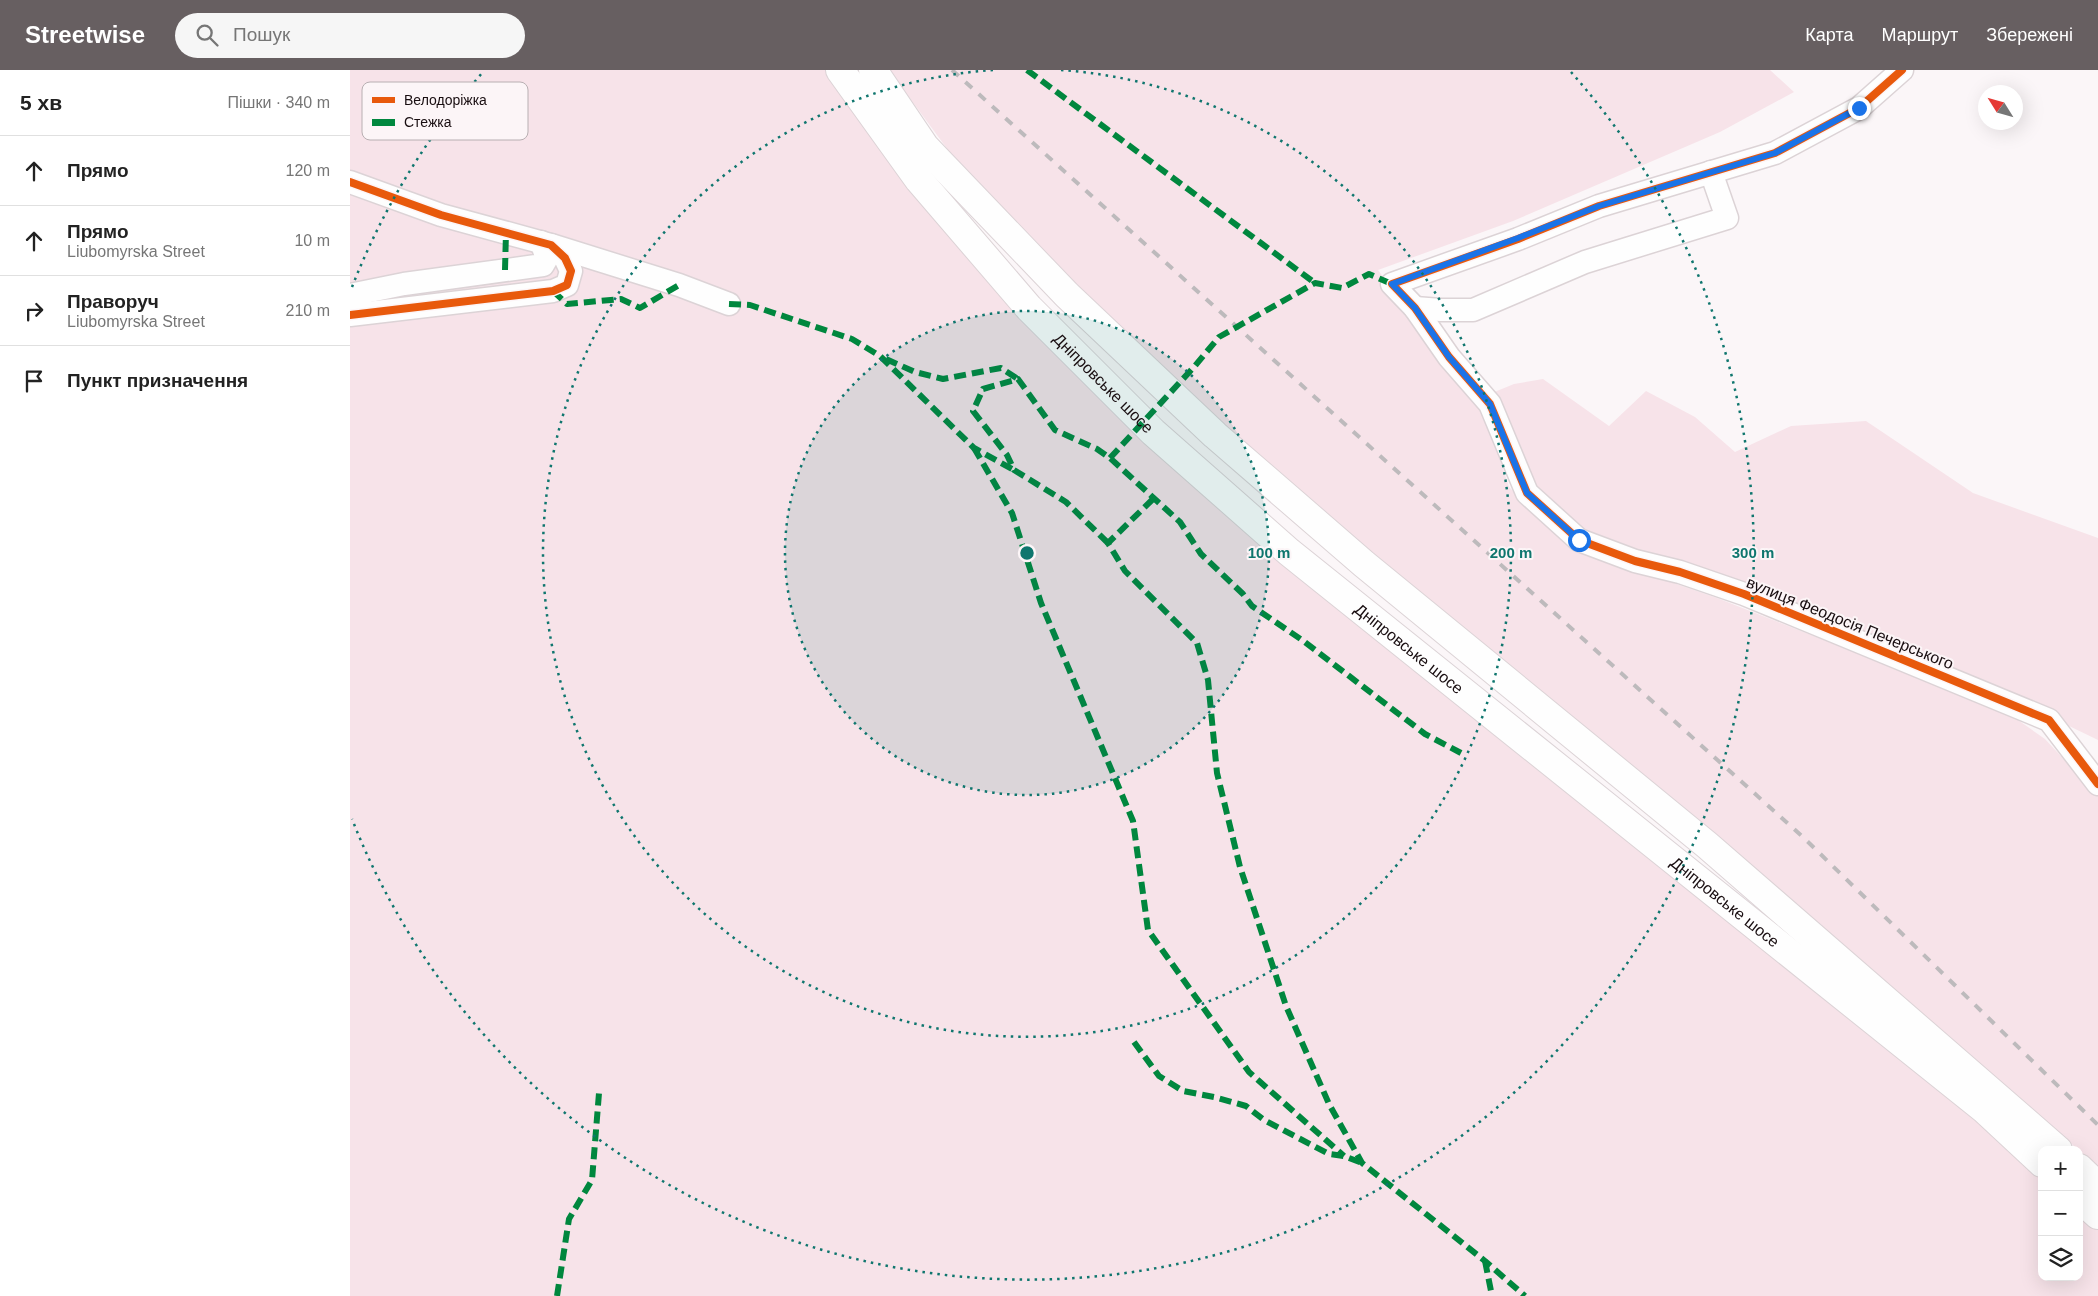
<!DOCTYPE html>
<html lang="uk">
<head>
<meta charset="utf-8">
<style>
  body { margin:0; font-family:Helvetica,sans-serif; background:#f6f6f6; color:#222 }
  .controls { position:absolute; right:15px; bottom:15px; display:grid; overflow:hidden; border-radius:10px; box-shadow:0 5px 20px #0002 }
  .controls button { width:45px; height:45px; display:grid; place-items:center; padding:0; border:0; border-bottom:1px solid #e0e0e0; background:#fff; color:#222; font:25px sans-serif }
  .compass { position:absolute; left:1628px; top:15px; width:45px; height:45px; border-radius:50%; background:#fff; box-shadow:0 5px 20px #0002; rotate:307deg }
  .stop { position:absolute; width:15px; height:15px; margin:-11px; border:4px solid #1a73e8; border-radius:50%; background:#fff }
  .stop.end { background:#1a73e8; border-color:#fff; box-shadow:0 1px 5px #0008 }
  .list { margin:0; padding:0; list-style:none }
  h2 { display:flex; justify-content:space-between; align-items:center; height:65px; margin:0; padding:0 20px; font-size:21px }
  h2 small { font-size:16px; font-weight:400; color:#767676 }
  .list li { display:grid; grid-template-columns:32px 1fr auto; gap:15px; align-items:center; box-sizing:border-box; height:70px; padding:0 20px; border-top:1px solid #e0e0e0 }
  .list b { display:block; font-size:19px; white-space:nowrap }
  .list p { margin:0; font-size:16px; white-space:nowrap; color:#767676 }
  .list em { font-size:16px; font-style:normal; color:#767676 }
  .icon { flex:none; width:28px; height:28px; fill:none; stroke:currentColor; stroke-width:2; stroke-linecap:round; stroke-linejoin:round }
  .map { position:relative; flex:none; width:1748px; height:1226px; overflow:hidden }
  header { display:flex; align-items:center; gap:30px; box-sizing:border-box; height:70px; padding:0 25px; background:#675f61; color:#fff }
  header strong { font-size:24px }
  nav { display:flex; gap:28px; margin-inline-start:auto; font-size:18px }
  .search { width:350px; height:45px; background:#f6f6f6; display:flex; align-items:center; gap:12px; box-sizing:border-box; padding:0 18px; border-radius:28px; color:#767676; font-size:19px }
  main { display:flex }
  aside { flex:1; background:#fff }
  .map>svg:first-child { display:block }
</style>
</head>
<body>
<header>
<strong>Streetwise</strong>
<div class="search"><svg class="icon" aria-label="search" viewBox="0 0 24 24"><circle cx="10" cy="10" r="6"/><path d="M15 15l6 6"/></svg>Пошук</div>
<nav><a>Карта</a><a>Маршрут</a><a>Збережені</a></nav>
</header>
<main>
<aside>
<h2>5 хв<small>Пішки · 340 m</small></h2>
<ul class="list">
<li><svg class="icon" aria-label="ahead" viewBox="0 0 24 24"><path d="M12 20V5M6 11l6-6 6 6"/></svg><div><b>Прямо</b></div><em>120 m</em></li>
<li><svg class="icon" aria-label="ahead" viewBox="0 0 24 24"><path d="M12 20V5M6 11l6-6 6 6"/></svg><div><b>Прямо</b><p>Liubomyrska Street</p></div><em>10 m</em></li>
<li><svg class="icon" aria-label="right" viewBox="0 0 24 24"><path d="M7 20v-9h11M14 6l5 5-5 5"/></svg><div><b>Праворуч</b><p>Liubomyrska Street</p></div><em>210 m</em></li>
<li><svg class="icon" aria-label="arrive" viewBox="0 0 24 24"><path d="M6 21V4h12l-3 4 3 4H6"/></svg><div><b>Пункт призначення</b></div></li>
</ul>
</aside>
<div class="map">
<svg width="1748" height="1226" viewBox="0 0 1748 1226">
  <rect width="100%" height="100%" fill="#fbf6f8"/>
  <g fill="#f7e3e9">
    <polygon points="0,0 494,0 569,110 803,362 1692,1093 1692,1207 1729,1207 1729,1128 1748,1145 1748,1226 0,1226"/>
    <polygon points="539,0 1420,0 1444,22 1370,62 1163,151 1028,200 1134,341 1159,417 1222,478 1367,528 1655,641 1695,669 1748,726 1748,1097 1542,917 1268,685 993,462 724,222 601,84"/>
    <polygon points="1193,309 1259,356 1296,321 1345,347 1385,382 1441,356 1516,351 1623,423 1748,468 1748,670 1717,655 1235,465 1185,420 1142,323 1164,314"/>
  </g>
  <g fill="none" stroke-linecap="round" stroke-linejoin="round">
    <g stroke="#dcd3d6" stroke-width="25">
      <g id="minor">
        <polyline points="1552,0 1509,38 1425,83 1249,136 1168,169 1042,214 1065,238 1099,287 1140,334 1177,423 1229,470 1285,491 1330,502 1394,524 1699,650 1748,714"/>
        <polyline points="0,112 91,145 201,175 215,188 221,201 217,215 203,221 0,245"/>
        <polyline points="201,175 329,215 379,234"/>
        <polyline points="0,225 54,214 193,195 197,188 191,172"/>
        <polyline points="1065,238 1091,240 1123,240 1235,192 1377,148 1361,102"/>
      </g>
    </g>
    <g stroke="#dcd3d6" stroke-width="30">
      <g id="major">
        <path id="s1" d="M490 0 569 110 679 238 803 362 939 482 1634 1039 1692 1093"/>
        <polyline points="523,0 575,77 717,225 865,365 1014,494 1357,775 1708,1080"/>
        <polyline points="1729,1098 1748,1116"/>
        <polyline points="1729,1128 1748,1145"/>
      </g>
    </g>
    <use href="#minor" stroke="#fefefe" stroke-width="22"/>
    <use href="#major" stroke="#fefefe" stroke-width="28"/>
    <polyline stroke="#bdbabc" stroke-width="4" stroke-dasharray="9 9" stroke-linecap="butt" points="602,0 1454,768 1748,1055"/>
    <g stroke="#00873e" stroke-width="6" stroke-dasharray="12 6" stroke-linecap="butt">
      <polyline points="677,0 965,213"/>
      <polyline points="155,200 156,162"/>
      <polyline points="203,221 217,234 271,229 290,238 329,215"/>
      <polyline points="379,234 400,235 502,269 530,286 624,378 664,400"/>
      <polyline points="536,289 565,302 593,309 651,298 668,309"/>
      <polyline points="624,378 662,443 691,533 783,751 798,860 899,1002 994,1086"/>
      <polyline points="760,388 844,297 869,267 965,213 992,218 1019,204 1042,214"/>
      <polyline points="803,429 758,473 775,501 847,573 858,610 867,703 890,797 936,936 979,1034 1012,1093 1135,1191 1175,1226"/>
      <polyline points="758,473 716,432 664,400 657,385 623,341 633,319 668,309 705,360 747,379 760,388 830,452 851,484 893,524 902,536 952,570 1075,664 1111,683"/>
      <polyline points="784,972 809,1006 833,1021 864,1027 896,1036 914,1050 979,1084 994,1086 1012,1093"/>
      <polyline points="1135,1191 1142,1226"/>
      <polyline points="207,1226 219,1149 242,1110 249,1023"/>
    </g>
    <g stroke="#fcf5f7" stroke-width="11">
      <g id="cycleway">
        <polyline points="1552,0 1509,38 1425,83 1249,136 1168,169 1042,214 1065,238 1099,287 1140,334 1177,423 1229,470 1285,491 1330,502 1394,524 1699,650 1748,714"/>
        <polyline points="0,112 91,145 201,175 215,188 221,201 217,215 203,221 0,245"/>
      </g>
    </g>
    <use href="#cycleway" stroke="#e8590c" stroke-width="8"/>
  </g>
  <g fill="none" stroke-linecap="round" stroke-linejoin="round">
    <polyline stroke="#1a73e8" stroke-width="6" points="1229,470 1177,423 1140,334 1099,287 1065,238 1042,214 1168,168 1249,136 1425,83 1509,38"/>
  </g>
  <circle cx="677" cy="483" r="242" fill="#0f766e" fill-opacity=".12"/>
  <g fill="none" stroke="#0f766e" stroke-width="2.5" stroke-dasharray="2.5 5">
    <circle cx="677" cy="483" r="242"/>
    <path d="M711 0A484 484 0 1 1 643 0"/>
    <path d="M2 217A726 726 0 0 1 133 2M1221 2A726 726 0 1 1 2 749"/>
  </g>
  <g text-anchor="middle" dominant-baseline="central" stroke-width="4" stroke-linejoin="round" paint-order="stroke">
    <g font-size="16" fill="#180d10" stroke="#fcf5f7">
      <text stroke="none"><textPath href="#s1" startOffset="410">Дніпровське шосе</textPath></text>
      <text transform="translate(1500 553) rotate(22)">вулиця Феодосія Печерського</text>
      <text stroke="none"><textPath href="#s1" startOffset="815">Дніпровське шосе</textPath></text>
      <text stroke="none"><textPath href="#s1" startOffset="1220">Дніпровське шосе</textPath></text>
    </g>
  </g>
  <rect x="12" y="12" width="166" height="58" rx="8" fill="#fcf5f7" stroke="#b8afb2" stroke-width="1"/>
  <rect x="22" y="27" width="23" height="6" fill="#e8590c"/>
  <rect x="22" y="49" width="23" height="7" fill="#00873e"/>
  <g font-size="14" fill="#180d10">
    <text x="54" y="35">Велодоріжка</text>
    <text x="54" y="57">Стежка</text>
  </g>
  <circle cx="677" cy="483" r="8" fill="#0f766e" stroke="#fcf5f7" stroke-width="2.5"/>
  <g font-size="15" text-anchor="middle" font-weight="bold" fill="#0f766e" stroke="#fcf5f7" stroke-width="4" stroke-linejoin="round" paint-order="stroke">
    <text x="919" y="488">100 m</text>
    <text x="1161" y="488">200 m</text>
    <text x="1403" y="488">300 m</text>
  </g>
</svg>
<div class="controls">
<button>+</button>
<button>−</button>
<button><svg class="icon" aria-label="layers" viewBox="0 0 24 24"><path d="M12 4l9 5-9 5-9-5zM3 14l9 5 9-5"/></svg></button>
</div>
<svg class="compass" viewBox="-18 -18 36 36"><path d="M0-13l5 13h-10z" fill="#e53935"/><path d="M0 13l5-13h-10z" fill="#767676"/></svg>
<div class="stop" style="left:1229px;top:470px"></div>
<div class="stop end" style="left:1509px;top:38px"></div>
</div>
</main>
</body>
</html>
